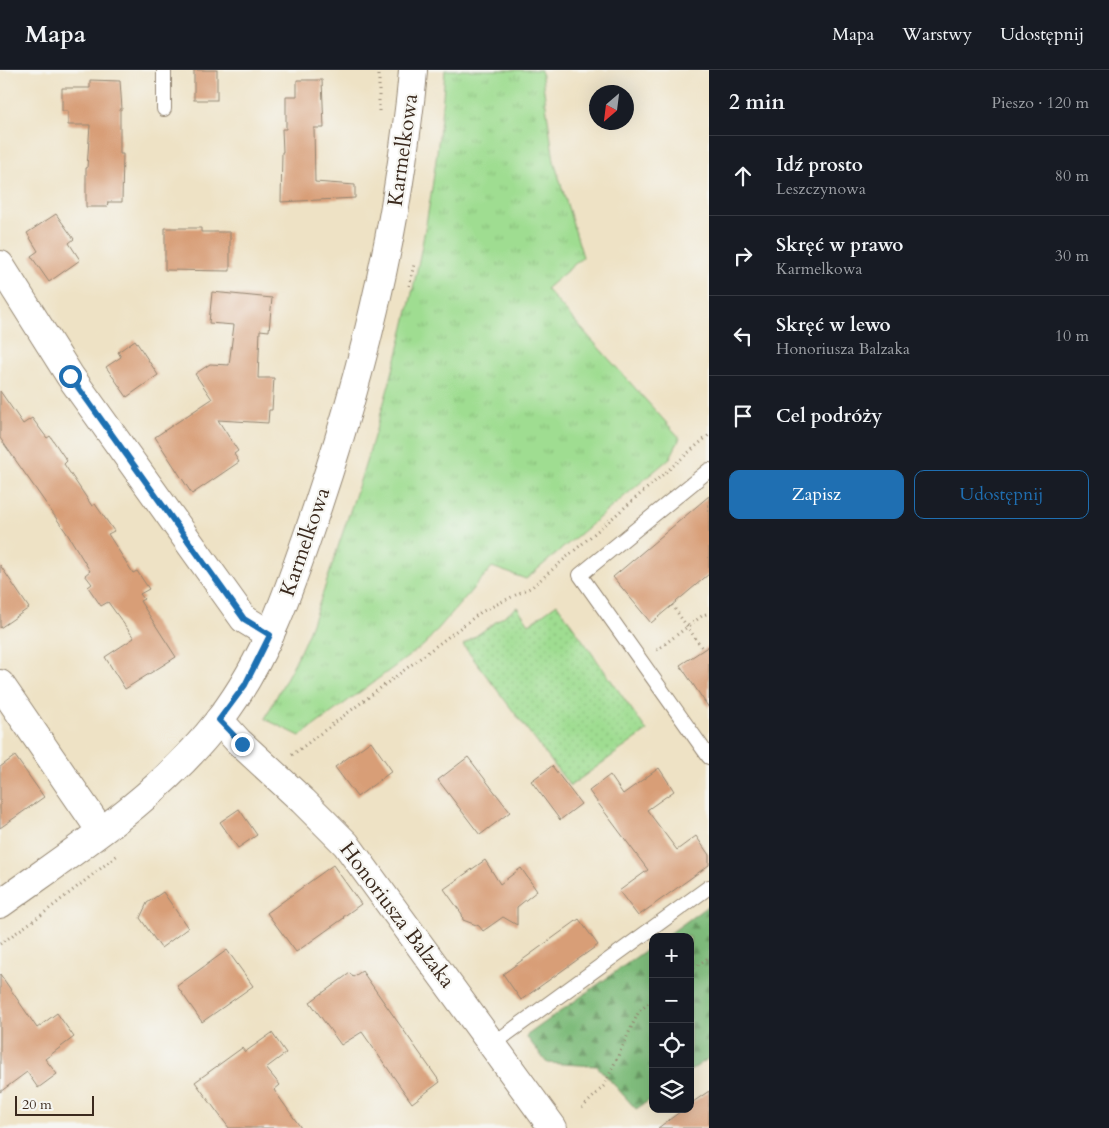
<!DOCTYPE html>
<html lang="pl">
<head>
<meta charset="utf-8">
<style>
  body { margin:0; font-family:Cardo,serif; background:#20242c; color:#f1f3f6 }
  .controls { position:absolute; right:15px; bottom:15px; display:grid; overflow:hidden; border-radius:10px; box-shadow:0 5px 20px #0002 }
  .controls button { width:45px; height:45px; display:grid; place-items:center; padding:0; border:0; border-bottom:1px solid #363941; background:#171b24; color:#f1f3f6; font:25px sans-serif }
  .compass { position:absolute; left:589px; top:15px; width:45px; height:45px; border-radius:50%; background:#171b24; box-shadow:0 5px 20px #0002; rotate:208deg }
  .scale { position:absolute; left:15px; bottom:12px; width:79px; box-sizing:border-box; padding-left:5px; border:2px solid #3b2a1e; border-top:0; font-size:14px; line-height:18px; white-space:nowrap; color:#3b2a1e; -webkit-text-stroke:4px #f6f6f2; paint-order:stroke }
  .stop { position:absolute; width:15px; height:15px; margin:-11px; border:4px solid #1f6fb2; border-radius:50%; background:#fff }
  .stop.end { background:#1f6fb2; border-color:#fff; box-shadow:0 1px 5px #0008 }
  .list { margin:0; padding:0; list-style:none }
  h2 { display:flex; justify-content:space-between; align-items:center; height:65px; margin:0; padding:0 20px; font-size:21px }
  h2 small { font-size:16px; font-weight:400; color:#9ea1a6 }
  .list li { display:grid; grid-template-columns:32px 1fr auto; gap:15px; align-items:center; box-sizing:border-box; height:80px; padding:0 20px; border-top:1px solid #363941 }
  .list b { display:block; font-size:19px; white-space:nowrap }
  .list p { margin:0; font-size:16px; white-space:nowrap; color:#9ea1a6 }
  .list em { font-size:16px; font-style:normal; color:#9ea1a6 }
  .actions { display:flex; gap:10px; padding:15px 20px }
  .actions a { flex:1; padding:11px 0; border:1px solid #1f6fb2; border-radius:10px; text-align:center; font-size:18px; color:#1f6fb2 }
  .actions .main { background:#1f6fb2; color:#fff }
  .icon { flex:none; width:28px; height:28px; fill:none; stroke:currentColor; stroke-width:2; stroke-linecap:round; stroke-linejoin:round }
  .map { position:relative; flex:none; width:709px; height:1058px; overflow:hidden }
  header { display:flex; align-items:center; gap:30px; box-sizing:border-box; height:70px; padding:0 25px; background:#171b24; border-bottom:1px solid #363941 }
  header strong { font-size:24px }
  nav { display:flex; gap:28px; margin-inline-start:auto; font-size:18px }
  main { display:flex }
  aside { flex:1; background:#171b24 }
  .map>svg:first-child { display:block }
</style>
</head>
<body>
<header>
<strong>Mapa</strong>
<nav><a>Mapa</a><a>Warstwy</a><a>Udostępnij</a></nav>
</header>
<main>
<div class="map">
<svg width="709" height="1058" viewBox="0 0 709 1058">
  <defs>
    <pattern id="grass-tufts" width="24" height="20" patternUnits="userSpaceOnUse" patternTransform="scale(1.25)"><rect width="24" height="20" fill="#9fdd91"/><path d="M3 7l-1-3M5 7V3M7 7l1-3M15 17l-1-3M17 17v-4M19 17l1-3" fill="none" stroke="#8abe7d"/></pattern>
    <pattern id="forest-firs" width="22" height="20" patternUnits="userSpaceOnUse" patternTransform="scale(1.25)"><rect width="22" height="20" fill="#7fbc7b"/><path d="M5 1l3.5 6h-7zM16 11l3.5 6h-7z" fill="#699964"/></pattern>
    <pattern id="garden-dots" width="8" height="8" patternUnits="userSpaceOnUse" patternTransform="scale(1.25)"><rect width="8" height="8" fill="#9fdd91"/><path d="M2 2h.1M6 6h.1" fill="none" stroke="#8abe7d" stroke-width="1.8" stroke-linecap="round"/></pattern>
  </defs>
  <rect width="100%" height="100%" fill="#f6f6f2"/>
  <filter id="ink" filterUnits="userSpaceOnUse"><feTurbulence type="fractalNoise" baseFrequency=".02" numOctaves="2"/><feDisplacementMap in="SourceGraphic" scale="10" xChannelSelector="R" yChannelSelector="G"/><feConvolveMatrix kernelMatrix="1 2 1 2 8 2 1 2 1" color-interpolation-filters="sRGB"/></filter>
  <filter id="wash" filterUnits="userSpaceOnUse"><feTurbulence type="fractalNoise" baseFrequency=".0096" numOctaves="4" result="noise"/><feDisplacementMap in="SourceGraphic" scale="20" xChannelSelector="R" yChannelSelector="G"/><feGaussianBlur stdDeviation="1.12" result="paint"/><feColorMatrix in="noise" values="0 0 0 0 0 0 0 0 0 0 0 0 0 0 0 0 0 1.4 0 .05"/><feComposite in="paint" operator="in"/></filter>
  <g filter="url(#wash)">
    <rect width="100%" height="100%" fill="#eee2c5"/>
    <path fill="url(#grass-tufts)" stroke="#6d8458" d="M445 0H541L554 91 583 187 546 219 680 368 670 388 526 509 492 497 424 575 300 666 265 649C277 624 292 600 303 575 320 536 332 494 346 453 396 307 435 155 445 0Z"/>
    <g fill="url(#forest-firs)" stroke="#5d734c">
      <polygon points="709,835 709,988 690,1001 690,867 665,867"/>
      <polygon points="653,875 653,1028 636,1039 597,996 547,993 526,966"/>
    </g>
    <polygon fill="url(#garden-dots)" stroke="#6d8458" points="557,534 647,661 570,716 463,575 517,537 529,554"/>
    <g id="blocks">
      <g fill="#d89e77">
        <rect x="194" y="0" width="23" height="30"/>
        <polygon points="90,10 120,11 122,39 120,39 120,84 123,84 122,132 108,132 107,137 86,137 86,98 87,98 90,55 68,55 68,41 62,41 62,18 90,18"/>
        <polygon points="297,10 322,10 324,58 314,58 315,112 355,115 355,128 281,132 282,82 283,82 282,59 286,59 286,26 297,26"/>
        <polygon points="56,144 74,169 69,173 80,190 49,212 31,186 38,181 27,163"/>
        <polygon points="165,158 201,158 201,162 230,162 230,201 165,200"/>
        <polygon points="212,222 272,228 269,261 260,260 258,308 274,308 272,340 269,340 268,353 218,350 238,381 234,384 239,392 192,424 155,367 212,329 195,304 210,294 229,295 234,255 209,253"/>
        <polygon points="135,270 158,305 127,327 106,297 121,287 118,282"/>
        <polygon points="0,321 23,354 32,348 47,368 50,366 67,391 64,394 92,436 95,434 114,461 108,464 133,503 137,501 149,519 140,524 144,529 140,531 176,587 125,619 105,587 134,568 108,532 101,536 88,517 92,514 85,505 90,501 68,465 0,368"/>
        <polygon points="709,426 709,504 651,553 613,507"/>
        <polygon points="0,495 29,538 0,558"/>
        <polygon points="709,576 709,638 680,595"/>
        <polygon points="371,671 392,701 357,727 335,697"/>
        <polygon points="15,686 44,727 0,758 0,697"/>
        <polygon points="468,687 510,742 480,765 438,710"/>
        <polygon points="552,696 581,734 560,750 531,711"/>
        <polygon points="659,698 674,721 647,740 677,780 696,766 709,785 709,795 638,846 619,821 648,800 589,721 610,705 623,724"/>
        <polygon points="239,739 257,765 238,778 220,752"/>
        <polygon points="485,790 500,814 521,798 537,821 517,837 517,855 503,847 483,861 479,856 463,850 462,844 444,819"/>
        <polygon points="333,795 361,834 343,847 344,848 296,882 267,843"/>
        <polygon points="163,822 188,858 161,878 140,848 147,833"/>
        <polygon points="579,849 598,875 521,930 503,904"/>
        <polygon points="227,880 253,916 202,952 177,916"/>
        <polygon points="362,901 440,1012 412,1033 362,962 341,975 310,932 350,903 353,907"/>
        <polygon points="0,904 37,958 57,943 74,967 45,989 57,1004 38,1018 27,1002 0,1022"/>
        <polygon points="272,963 286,983 266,998 280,1015 274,1020 301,1058 229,1058 195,1012 242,978 245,982"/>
        <polygon points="709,1021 709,1058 658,1058 684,1039 690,1039 690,1034"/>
      </g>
    </g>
  </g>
  <g filter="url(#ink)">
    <use href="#blocks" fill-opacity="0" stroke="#948672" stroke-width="1"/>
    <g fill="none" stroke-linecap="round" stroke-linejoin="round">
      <g stroke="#948672" stroke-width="16">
        <g id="service">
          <polyline points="164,39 164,0"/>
          <polyline points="709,400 580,505 709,687"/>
          <polyline points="493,974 709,817"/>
        </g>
      </g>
      <g stroke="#948672" stroke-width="30">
        <g id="minor">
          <polyline points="0,195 70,306 244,549 270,565"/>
          <polyline points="0,614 101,761"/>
          <polyline points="219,650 238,671 303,731 346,774 553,1058"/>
        </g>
      </g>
      <g stroke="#948672" stroke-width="30">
        <path id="tertiary" d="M0 834C78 778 161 726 220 649 268 587 292 512 317 438 355 325 385 210 402 92 406 61 411 31 413 0"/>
      </g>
      <g stroke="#948672" stroke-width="3" stroke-dasharray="1 4" stroke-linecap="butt">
        <polyline points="379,0 379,43"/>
        <polyline points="409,216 414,195"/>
        <polyline points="672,535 703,579"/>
        <polyline points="657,580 703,545 709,543"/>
        <polyline points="292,685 481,542 532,517 709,365"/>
        <polyline points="0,874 44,843 119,784"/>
        <polyline points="690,901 709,887"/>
        <polyline points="582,1038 604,1016 639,941 653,930"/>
      </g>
      <use href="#service" stroke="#fff" stroke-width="14"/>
      <use href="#minor" stroke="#fff" stroke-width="28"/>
      <use href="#tertiary" stroke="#fff" stroke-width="28"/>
    </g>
  </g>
  <g fill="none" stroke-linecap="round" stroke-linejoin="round" filter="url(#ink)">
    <polyline stroke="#1f6fb2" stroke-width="6" points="70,306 244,549 270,565 245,615 219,650 242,674"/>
  </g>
  <g text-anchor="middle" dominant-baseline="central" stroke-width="4.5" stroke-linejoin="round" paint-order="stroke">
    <g font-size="21" fill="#3b2a1e" stroke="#f6f6f2">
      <text transform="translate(403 80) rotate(-82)">Karmelkowa</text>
      <text transform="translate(305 472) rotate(-71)">Karmelkowa</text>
      <text transform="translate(397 845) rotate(53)">Honoriusza Balzaka</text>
    </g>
  </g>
</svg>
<div class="controls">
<button>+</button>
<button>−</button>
<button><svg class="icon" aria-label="locate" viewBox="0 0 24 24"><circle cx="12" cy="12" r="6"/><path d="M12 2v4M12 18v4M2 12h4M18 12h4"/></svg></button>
<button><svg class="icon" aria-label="layers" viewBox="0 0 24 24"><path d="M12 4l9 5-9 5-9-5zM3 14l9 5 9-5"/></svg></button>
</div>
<svg class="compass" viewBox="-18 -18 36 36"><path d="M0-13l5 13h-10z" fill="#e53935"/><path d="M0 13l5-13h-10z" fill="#9ea1a6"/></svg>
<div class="scale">20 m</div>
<div class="stop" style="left:70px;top:306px"></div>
<div class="stop end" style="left:242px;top:674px"></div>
</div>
<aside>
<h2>2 min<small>Pieszo · 120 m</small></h2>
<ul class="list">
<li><svg class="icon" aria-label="ahead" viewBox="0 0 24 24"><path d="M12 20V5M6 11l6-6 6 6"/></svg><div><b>Idź prosto</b><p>Leszczynowa</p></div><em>80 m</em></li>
<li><svg class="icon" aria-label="right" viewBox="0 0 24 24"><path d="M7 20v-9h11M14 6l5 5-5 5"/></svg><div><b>Skręć w prawo</b><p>Karmelkowa</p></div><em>30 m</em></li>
<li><svg class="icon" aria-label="left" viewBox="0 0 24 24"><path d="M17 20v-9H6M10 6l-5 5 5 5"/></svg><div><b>Skręć w lewo</b><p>Honoriusza Balzaka</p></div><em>10 m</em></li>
<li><svg class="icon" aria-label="arrive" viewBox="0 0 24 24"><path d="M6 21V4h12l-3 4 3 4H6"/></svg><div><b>Cel podróży</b></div></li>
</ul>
<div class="actions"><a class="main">Zapisz</a><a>Udostępnij</a></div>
</aside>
</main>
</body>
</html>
